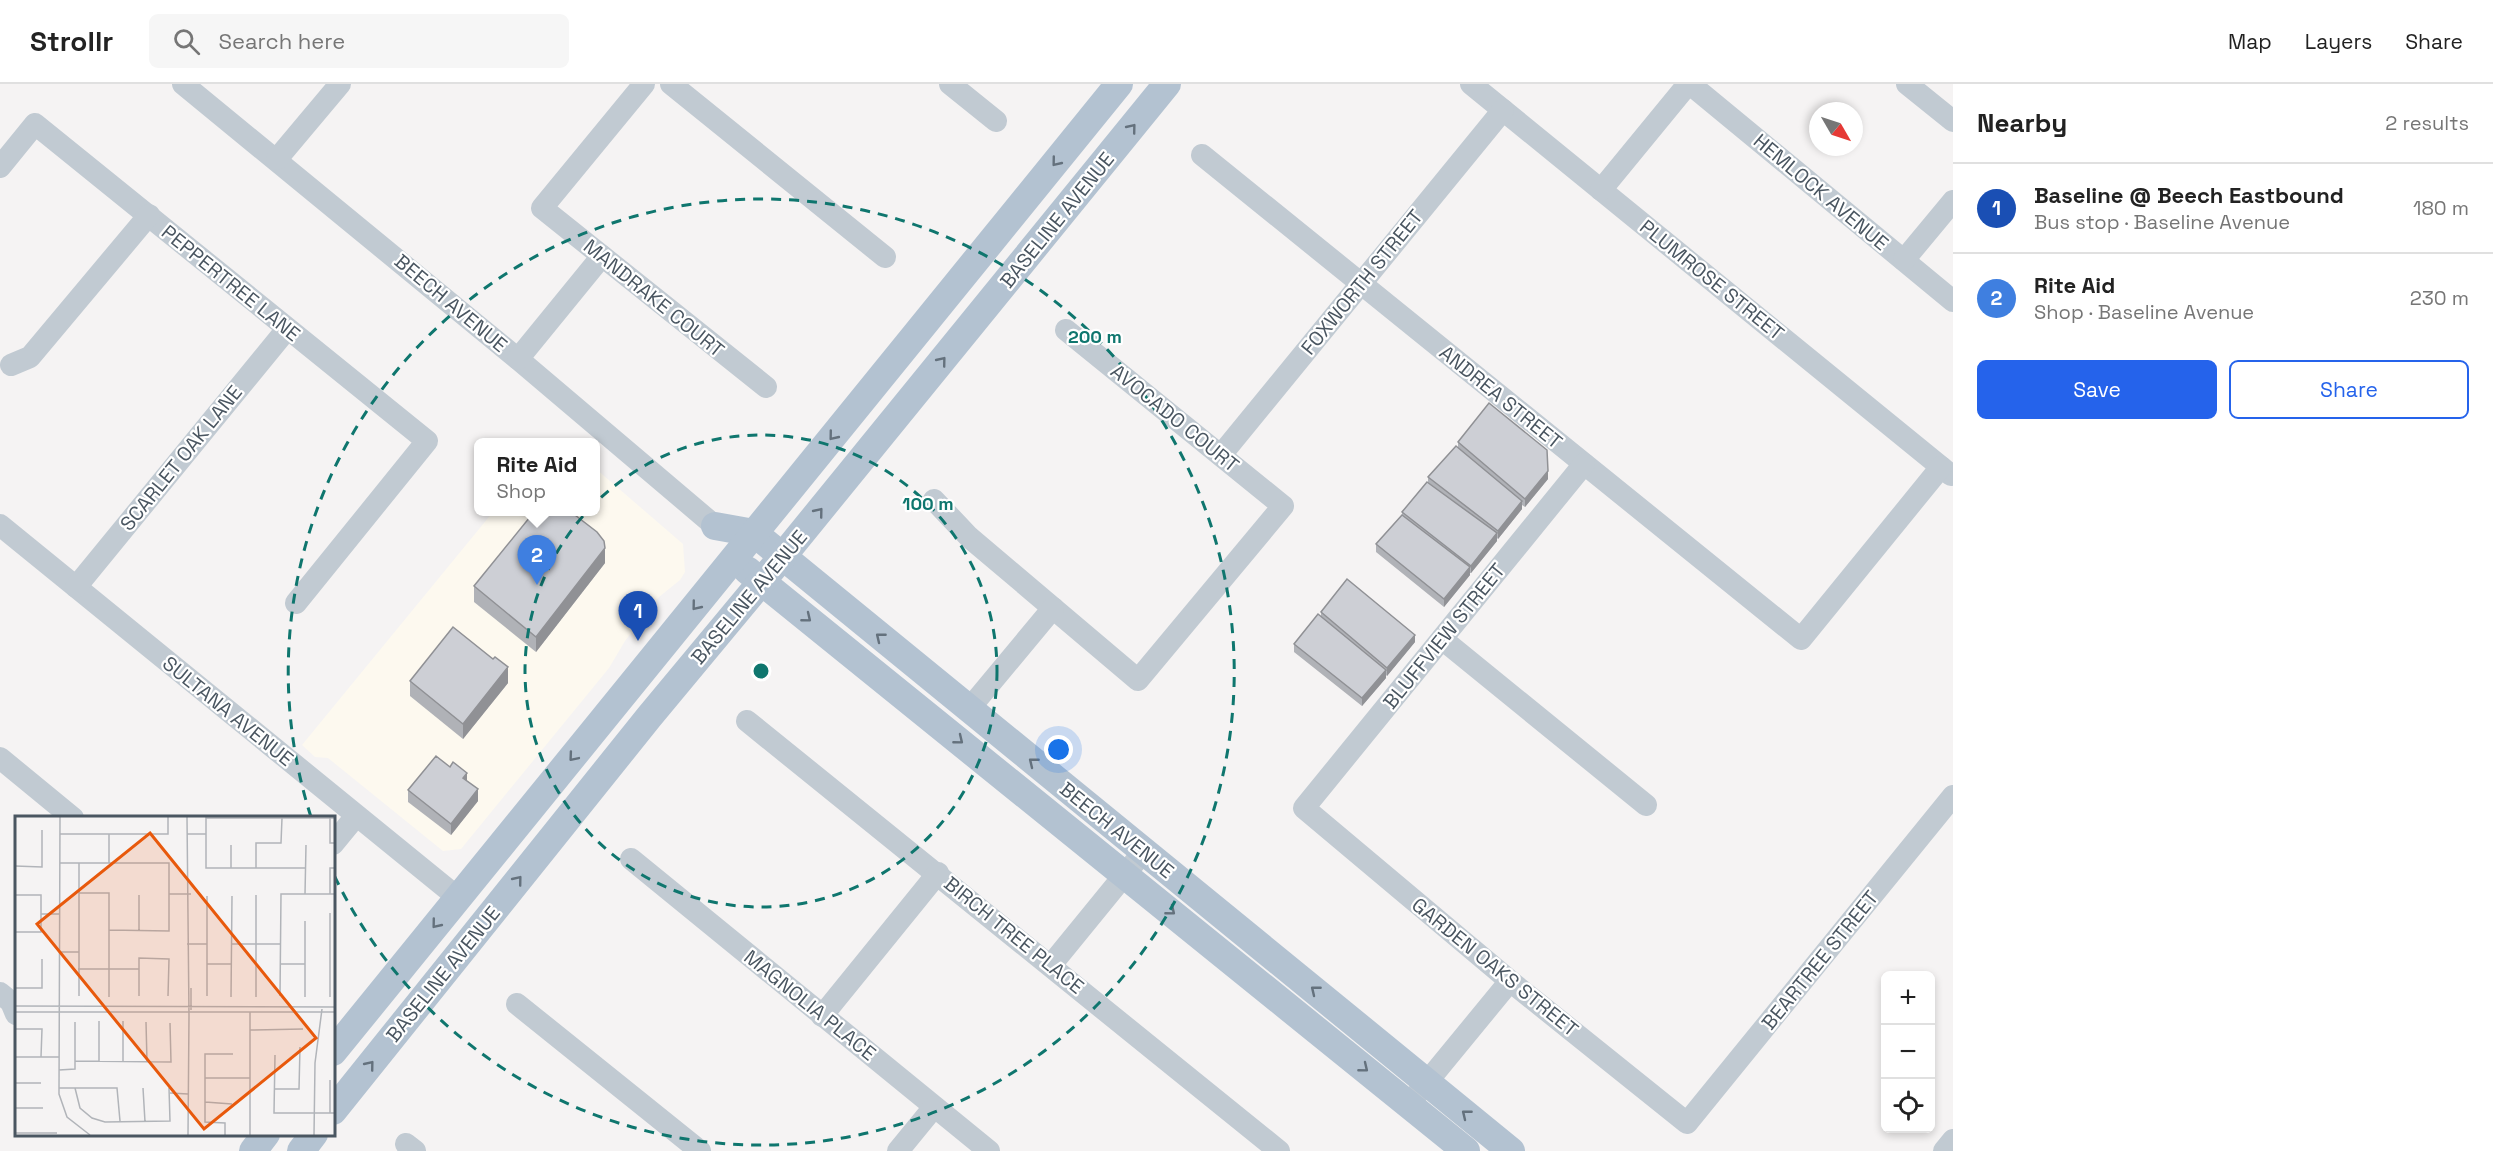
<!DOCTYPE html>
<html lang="en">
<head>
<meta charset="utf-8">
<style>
  body { margin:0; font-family:"Space Grotesk",sans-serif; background:#f6f6f6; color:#222 }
  .controls { position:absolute; right:18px; bottom:18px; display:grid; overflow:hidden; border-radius:9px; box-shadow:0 3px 9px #0003 }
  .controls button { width:54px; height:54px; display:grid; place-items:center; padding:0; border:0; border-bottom:2px solid #e0e0e0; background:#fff; color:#222; font:30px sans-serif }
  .compass { position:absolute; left:1809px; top:18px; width:54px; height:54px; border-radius:50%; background:#fff; box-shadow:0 3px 9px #0003; rotate:129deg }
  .you { position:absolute; left:1059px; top:666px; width:21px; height:21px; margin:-15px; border:4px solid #fff; border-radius:50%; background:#1a73e8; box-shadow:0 0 0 9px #1a73e833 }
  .badge { display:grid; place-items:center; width:39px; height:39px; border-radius:50%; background:#2563eb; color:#fff; font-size:20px; font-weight:700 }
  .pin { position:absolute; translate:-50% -50px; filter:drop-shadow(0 2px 3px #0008) }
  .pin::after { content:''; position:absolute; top:32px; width:21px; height:18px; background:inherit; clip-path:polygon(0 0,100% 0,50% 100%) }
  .popup { position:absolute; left:474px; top:354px; width:126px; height:78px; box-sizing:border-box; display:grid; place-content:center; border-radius:9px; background:#fff; filter:drop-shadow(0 2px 4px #0005); font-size:20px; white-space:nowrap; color:#767676 }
  .popup b { font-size:22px; color:#222 }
  .popup::after { content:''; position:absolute; left:50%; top:100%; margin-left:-12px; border:12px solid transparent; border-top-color:#fff }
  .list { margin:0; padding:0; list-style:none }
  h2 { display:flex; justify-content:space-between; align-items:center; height:78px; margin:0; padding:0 24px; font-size:26px }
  h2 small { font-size:20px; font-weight:400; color:#767676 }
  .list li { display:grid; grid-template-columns:39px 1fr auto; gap:18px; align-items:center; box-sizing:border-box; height:90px; padding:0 24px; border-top:2px solid #e0e0e0 }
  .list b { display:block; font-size:22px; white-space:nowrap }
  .list p { margin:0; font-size:20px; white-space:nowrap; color:#767676 }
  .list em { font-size:20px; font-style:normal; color:#767676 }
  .actions { display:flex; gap:12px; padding:18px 24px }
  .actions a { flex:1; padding:14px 0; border:2px solid #2563eb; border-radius:9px; text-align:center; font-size:21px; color:#2563eb }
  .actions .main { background:#2563eb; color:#fff }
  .icon { flex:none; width:33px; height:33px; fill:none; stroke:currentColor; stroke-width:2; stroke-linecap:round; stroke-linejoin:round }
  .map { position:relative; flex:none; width:1953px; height:1067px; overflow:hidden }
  header { display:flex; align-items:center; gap:36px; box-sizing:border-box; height:84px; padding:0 30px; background:#fff; border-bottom:2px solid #e0e0e0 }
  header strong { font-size:28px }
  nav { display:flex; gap:33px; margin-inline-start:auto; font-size:21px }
  .search { width:420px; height:54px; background:#f6f6f6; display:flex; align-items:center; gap:15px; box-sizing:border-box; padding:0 21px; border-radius:9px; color:#767676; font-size:22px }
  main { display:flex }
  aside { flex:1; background:#fff }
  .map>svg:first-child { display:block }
</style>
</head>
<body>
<header>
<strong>Strollr</strong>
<div class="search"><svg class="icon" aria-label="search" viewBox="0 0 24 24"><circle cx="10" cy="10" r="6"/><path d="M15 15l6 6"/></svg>Search here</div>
<nav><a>Map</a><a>Layers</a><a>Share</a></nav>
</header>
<main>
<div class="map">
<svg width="1953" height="1067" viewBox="0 0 1953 1067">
  <rect width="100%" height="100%" fill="#f5f3f3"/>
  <polygon fill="#fdf9ef" points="596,385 683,460 685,488 680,496 659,513 625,557 609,584 461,765 443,767 328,674 315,673 302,661 493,428 596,428"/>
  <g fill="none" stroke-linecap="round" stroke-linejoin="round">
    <g stroke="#c1cad2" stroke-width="22">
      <polyline points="183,0 518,275 715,442"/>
      <polyline points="644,0 542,124 766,303"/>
      <polyline points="671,0 885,173"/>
      <polyline points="950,0 996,37"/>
      <polyline points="1471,0 1951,391"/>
      <polyline points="1690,0 1953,217"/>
      <polyline points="1907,0 1953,37"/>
      <polyline points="1202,71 1801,555 1941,383"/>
      <polyline points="277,75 340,0"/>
      <polyline points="0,83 35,40 427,357 296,519"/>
      <polyline points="1601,106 1688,0"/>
      <polyline points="1904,176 1953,117"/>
      <polyline points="518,275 602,172"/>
      <polyline points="11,281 30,273 149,131"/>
      <polyline points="1221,371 1503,26"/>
      <polyline points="1584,380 1304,724 1510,897 1687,1039 1953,712"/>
      <polyline points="934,416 969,453 1138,596 1283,422 1066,246"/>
      <polyline points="0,441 457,813"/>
      <polyline points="76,503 287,245"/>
      <polyline points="1442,555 1646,721"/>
      <polyline points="969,625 1053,524"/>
      <polyline points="747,637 1279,1067"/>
      <polyline points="0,674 73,734"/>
      <polyline points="333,760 356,732"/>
      <polyline points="631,775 989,1067"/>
      <polyline points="1051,881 1144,767"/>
      <polyline points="0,909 11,918 16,930"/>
      <polyline points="517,920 700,1067"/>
      <polyline points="822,932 938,789"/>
      <polyline points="1418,1009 1510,897"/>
      <polyline points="406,1060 415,1067"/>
      <polyline points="898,1067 934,1023"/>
      <polyline points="1944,1067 1953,1056"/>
    </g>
    <g stroke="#b3c2d1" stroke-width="28">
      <polyline points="715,442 754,449 1511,1067"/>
      <polyline points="747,486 1466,1067"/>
      <polyline points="333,968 1119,0"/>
      <polyline points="333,1027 649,633 782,473 1167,0"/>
      <polyline points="253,1067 266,1050"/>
      <polyline points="301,1067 314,1050"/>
    </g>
  </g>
  <g fill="#b0b2b7">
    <polygon points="1458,358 1548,395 1525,423 1522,421 1522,425 1498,455 1497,454 1497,457 1471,489 1470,489 1470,491 1444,523 1376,468 1376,460 1402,431 1402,428 1428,398 1428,393 1458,363"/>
    <polygon points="605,479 536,568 474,518 474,502"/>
    <polygon points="1321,528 1415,558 1387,592 1386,591 1386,594 1362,622 1294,568 1294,560 1321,532"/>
    <polygon points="493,575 508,599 463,655 410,612 410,597"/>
    <polygon points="467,697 478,717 451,751 408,718 408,706"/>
  </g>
  <g fill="#909195">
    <polygon points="1548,387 1548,395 1525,423 1525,415"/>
    <polygon points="1522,417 1522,425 1498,455 1498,447"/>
    <polygon points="1497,449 1497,457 1471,489 1471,482"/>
    <polygon points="605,464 605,479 536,568 536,553"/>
    <polygon points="1470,483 1470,491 1444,523 1444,515"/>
    <polygon points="1415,551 1415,558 1387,592 1387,584"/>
    <polygon points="508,583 508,599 463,655 463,640"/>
    <polygon points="1386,586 1386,594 1362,622 1362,614"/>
    <polygon points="467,689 467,701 463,694"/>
    <polygon points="478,705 478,717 451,751 451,740"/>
  </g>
  <g fill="#cdcfd5" stroke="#909195" stroke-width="1.5">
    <polygon points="1489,319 1547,366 1548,387 1525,415 1458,358"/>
    <polygon points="1456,362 1522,417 1498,447 1428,393"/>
    <polygon points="1427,398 1497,449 1471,482 1402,428"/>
    <polygon points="534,428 571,428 597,448 604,457 605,464 536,553 474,502"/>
    <polygon points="1402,431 1470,483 1444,515 1376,460"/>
    <polygon points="1347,495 1415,551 1387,584 1321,528"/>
    <polygon points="1318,530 1386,586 1362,614 1294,560"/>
    <polygon points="453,543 493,575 495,573 508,583 463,640 410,597"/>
    <polygon points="436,672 450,683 453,678 467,689 463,694 478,705 451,740 408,706"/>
  </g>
  <defs><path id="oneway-chevron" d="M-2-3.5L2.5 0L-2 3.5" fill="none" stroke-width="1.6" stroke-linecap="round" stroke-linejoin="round" transform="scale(1.5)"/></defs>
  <g stroke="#64717d">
    <use href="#oneway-chevron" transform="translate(1132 44) rotate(-51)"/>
    <use href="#oneway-chevron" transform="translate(1056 78) rotate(129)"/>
    <use href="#oneway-chevron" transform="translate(942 277) rotate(-51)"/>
    <use href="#oneway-chevron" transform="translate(833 352) rotate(129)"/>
    <use href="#oneway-chevron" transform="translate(819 428) rotate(-51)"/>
    <use href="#oneway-chevron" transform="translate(696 522) rotate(129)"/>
    <use href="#oneway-chevron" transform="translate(807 534) rotate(39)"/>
    <use href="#oneway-chevron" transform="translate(880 553) rotate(-141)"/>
    <use href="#oneway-chevron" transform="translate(959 656) rotate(39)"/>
    <use href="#oneway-chevron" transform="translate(573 673) rotate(130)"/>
    <use href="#oneway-chevron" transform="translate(1033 678) rotate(-141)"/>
    <use href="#oneway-chevron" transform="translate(518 796) rotate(-51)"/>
    <use href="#oneway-chevron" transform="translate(1171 827) rotate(39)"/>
    <use href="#oneway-chevron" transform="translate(436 840) rotate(129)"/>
    <use href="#oneway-chevron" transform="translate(1315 906) rotate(-141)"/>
    <use href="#oneway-chevron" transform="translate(370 981) rotate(-51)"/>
    <use href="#oneway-chevron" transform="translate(1364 984) rotate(39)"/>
    <use href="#oneway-chevron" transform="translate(1466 1030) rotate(-141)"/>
  </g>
  <g fill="none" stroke="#0f766e" stroke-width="3" stroke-dasharray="10 8">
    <circle cx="761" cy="587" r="236"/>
    <path d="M311 733A473 473 0 1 1 334 791"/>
  </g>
  <g text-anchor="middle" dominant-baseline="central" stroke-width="4.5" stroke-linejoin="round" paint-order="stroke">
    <g font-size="20" fill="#4a5661" stroke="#fff">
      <text transform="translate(1821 108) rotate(40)">HEMLOCK AVENUE</text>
      <text transform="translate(1057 136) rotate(-51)">BASELINE AVENUE</text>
      <text transform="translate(1712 196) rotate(39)">PLUMROSE STREET</text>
      <text transform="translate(1362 198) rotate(-51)">FOXWORTH STREET</text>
      <text transform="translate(231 199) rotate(39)">PEPPERTREE LANE</text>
      <text transform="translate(654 214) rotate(39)">MANDRAKE COURT</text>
      <text transform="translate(451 219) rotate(40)">BEECH AVENUE</text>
      <text transform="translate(1501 313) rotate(39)">ANDREA STREET</text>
      <text transform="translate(1175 334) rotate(39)">AVOCADO COURT</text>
      <text transform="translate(181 374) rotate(-51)">SCARLET OAK LANE</text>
      <text transform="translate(749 513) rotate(-50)">BASELINE AVENUE</text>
      <text transform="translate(1444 552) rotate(-51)">BLUFFVIEW STREET</text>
      <text transform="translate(228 627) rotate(39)">SULTANA AVENUE</text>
      <text transform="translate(1117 746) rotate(39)">BEECH AVENUE</text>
      <text transform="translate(1014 851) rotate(39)">BIRCH TREE PLACE</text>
      <text transform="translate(1820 876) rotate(-51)">BEARTREE STREET</text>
      <text transform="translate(1495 883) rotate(39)">GARDEN OAKS STREET</text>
      <text transform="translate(443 890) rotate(-51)">BASELINE AVENUE</text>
      <text transform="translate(810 921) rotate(39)">MAGNOLIA PLACE</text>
    </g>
  </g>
  <g transform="translate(15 732)">
    <rect width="320" height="320" fill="#f5f3f3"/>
    <path fill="none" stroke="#b1b4b9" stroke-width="1.5" d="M45 1 44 278 52 301 75 319M172 1 174 200M191 1V52H291M315 1V27H320M191 2H320M45 18H153V1M172 18H191M45 47H154V115L94 114M64 47V180M94 47V18M0 50 27 51V14M216 52V29M241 52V27H266L267 2M64 77H94V181M154 78H176M290 78 291 29M315 78V52H320M0 79H26V116H0M192 80V180M315 97V181M26 98H45M124 115V79M172 128H192M217 128H266M45 136H64M192 148H217M266 148H290M63 153H124M0 172H27V143M176 172V194M124 180V142L154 143 153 180M265 180 266 78H320M216 181 217 80M241 181V79M290 181V105M0 190 320 191M0 196H320M84 205V245M108 205V245M131 206 132 246M0 213H27L26 241M235 214 288 213M260 239 259 297H320M0 241H44M60 245 156 246 155 207M44 254 60 253V206M190 262H235M0 267H26M44 272H102L105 305M60 272 65 292 77 302 90 306 155 305 154 272M128 272 130 306M259 273H284L285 231M155 277 173 278M190 286 217 288M0 292H28M315 297V264M0 317H42M173 319 174 200M210 319V307L190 306V238H218M235 319V196M299 319 300 247 307 193"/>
    <path fill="#e8590c" fill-opacity="0.15" stroke="#e8590c" stroke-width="3" d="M135 17 301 222 189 313 22 108Z"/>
    <rect width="320" height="320" fill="none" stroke="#4a5661" stroke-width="3"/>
  </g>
  <circle cx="761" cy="587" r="9" fill="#0f766e" stroke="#fff" stroke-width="3"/>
  <g font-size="18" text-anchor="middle" font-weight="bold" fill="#0f766e" stroke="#fff" stroke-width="4.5" stroke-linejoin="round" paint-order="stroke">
    <text x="1095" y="259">200 m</text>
    <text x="928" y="426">100 m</text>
  </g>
</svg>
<div class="controls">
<button>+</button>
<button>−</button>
<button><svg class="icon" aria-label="locate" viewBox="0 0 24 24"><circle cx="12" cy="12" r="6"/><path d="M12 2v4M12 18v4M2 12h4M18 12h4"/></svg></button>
</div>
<svg class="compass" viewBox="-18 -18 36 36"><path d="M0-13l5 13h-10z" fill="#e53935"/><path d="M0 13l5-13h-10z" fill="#767676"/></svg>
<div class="you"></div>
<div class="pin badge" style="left:638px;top:557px;background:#1a4fb4">1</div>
<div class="pin badge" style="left:537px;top:501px;background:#3f7fe0">2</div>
<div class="popup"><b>Rite Aid</b>Shop</div>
</div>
<aside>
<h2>Nearby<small>2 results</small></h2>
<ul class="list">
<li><span class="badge" style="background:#1a4fb4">1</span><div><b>Baseline @ Beech Eastbound</b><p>Bus stop · Baseline Avenue</p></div><em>180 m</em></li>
<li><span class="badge" style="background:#3f7fe0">2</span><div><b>Rite Aid</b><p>Shop · Baseline Avenue</p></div><em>230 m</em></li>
</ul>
<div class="actions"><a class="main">Save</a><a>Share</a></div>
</aside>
</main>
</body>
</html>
